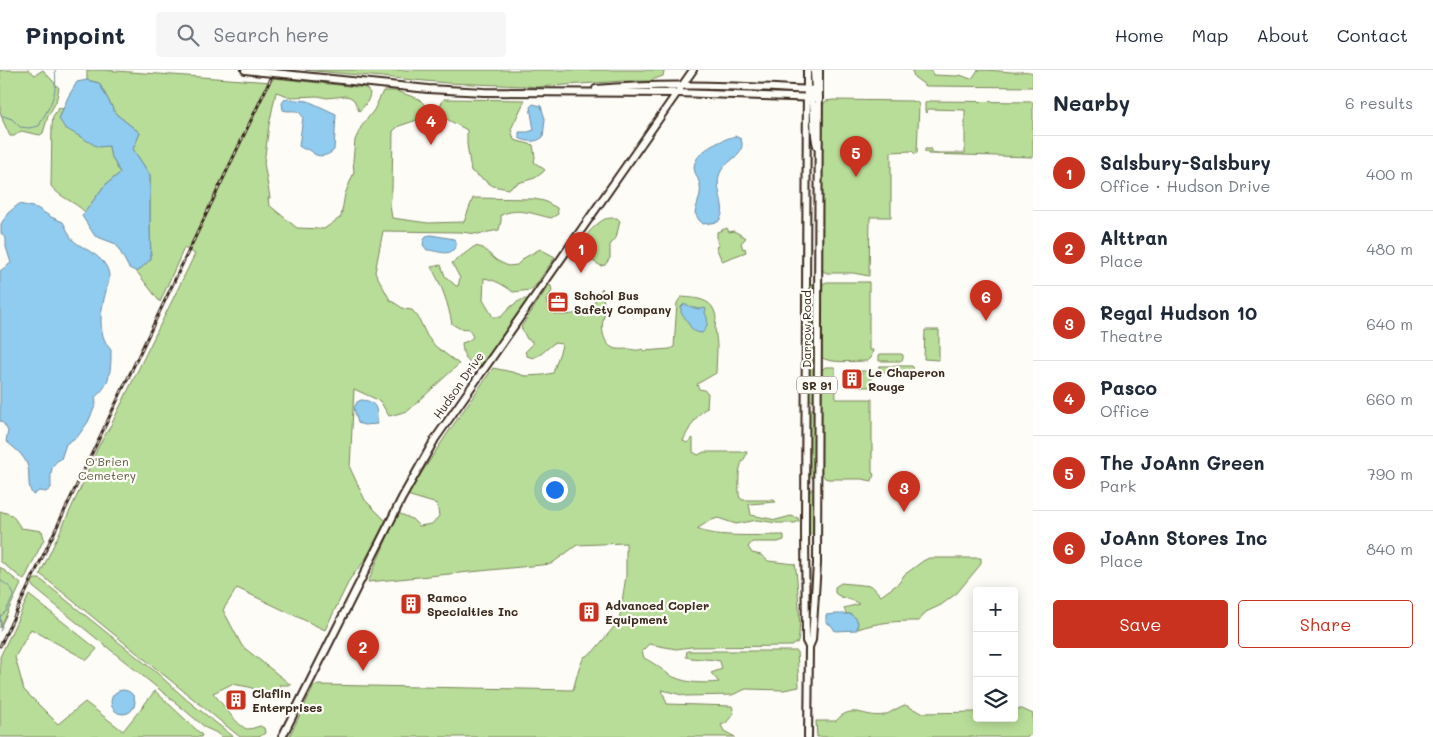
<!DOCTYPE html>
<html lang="en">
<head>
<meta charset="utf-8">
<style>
  body { margin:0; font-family:Mali,sans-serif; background:#f6f6f7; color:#1f2937 }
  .controls { position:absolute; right:15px; bottom:15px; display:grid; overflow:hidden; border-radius:5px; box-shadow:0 2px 12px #0003 }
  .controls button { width:45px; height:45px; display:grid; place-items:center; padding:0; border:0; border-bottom:1px solid #e0e1e3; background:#fff; color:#1f2937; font:25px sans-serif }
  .you { position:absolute; left:554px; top:419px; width:18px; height:18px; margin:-12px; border:4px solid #fff; border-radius:50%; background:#1a73e8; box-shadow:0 0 0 8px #1a73e833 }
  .badge { display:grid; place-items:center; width:32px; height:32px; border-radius:50%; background:#c8321e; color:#fff; font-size:16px; font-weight:700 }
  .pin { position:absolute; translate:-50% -41px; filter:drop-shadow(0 1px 2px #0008) }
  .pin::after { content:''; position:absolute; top:26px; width:18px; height:15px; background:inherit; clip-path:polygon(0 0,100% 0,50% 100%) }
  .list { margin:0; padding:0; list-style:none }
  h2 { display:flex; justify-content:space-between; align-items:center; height:65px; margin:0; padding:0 20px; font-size:21px }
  h2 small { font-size:16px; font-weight:400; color:#747a83 }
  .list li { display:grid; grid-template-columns:32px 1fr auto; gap:15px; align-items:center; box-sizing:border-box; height:75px; padding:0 20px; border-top:1px solid #e0e1e3 }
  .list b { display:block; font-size:19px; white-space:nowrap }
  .list p { margin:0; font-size:16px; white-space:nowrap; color:#747a83 }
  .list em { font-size:16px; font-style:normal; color:#747a83 }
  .actions { display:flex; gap:10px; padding:15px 20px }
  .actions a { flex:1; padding:11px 0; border:1px solid #c8321e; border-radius:5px; text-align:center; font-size:18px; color:#c8321e }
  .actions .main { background:#c8321e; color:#fff }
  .icon { flex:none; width:28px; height:28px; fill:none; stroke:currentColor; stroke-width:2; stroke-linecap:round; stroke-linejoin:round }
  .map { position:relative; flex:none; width:1033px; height:667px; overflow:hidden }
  header { display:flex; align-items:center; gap:30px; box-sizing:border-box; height:70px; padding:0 25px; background:#fff; border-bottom:1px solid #e0e1e3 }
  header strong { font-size:24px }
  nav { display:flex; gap:28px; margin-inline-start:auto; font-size:18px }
  .search { width:350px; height:45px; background:#f6f6f7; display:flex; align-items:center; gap:12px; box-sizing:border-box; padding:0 18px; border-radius:5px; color:#747a83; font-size:19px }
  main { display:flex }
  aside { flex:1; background:#fff }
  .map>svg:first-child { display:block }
</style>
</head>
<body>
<header>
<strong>Pinpoint</strong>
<div class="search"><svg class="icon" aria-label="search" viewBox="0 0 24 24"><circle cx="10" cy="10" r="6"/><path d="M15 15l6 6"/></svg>Search here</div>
<nav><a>Home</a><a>Map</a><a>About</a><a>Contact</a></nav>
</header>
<main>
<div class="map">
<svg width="1033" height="667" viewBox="0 0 1033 667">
  <rect width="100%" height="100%" fill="#fdfcf7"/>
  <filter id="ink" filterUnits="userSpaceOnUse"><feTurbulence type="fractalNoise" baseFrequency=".02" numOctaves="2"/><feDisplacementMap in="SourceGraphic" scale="10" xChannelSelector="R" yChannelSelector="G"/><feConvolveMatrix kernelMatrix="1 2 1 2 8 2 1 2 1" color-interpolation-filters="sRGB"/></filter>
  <g filter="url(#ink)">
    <g fill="#b8dd98" stroke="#7a845b">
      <polygon points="0,0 29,0 35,5 43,0 59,18 56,32 48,46 43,63 40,65 21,61 14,66 10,66 3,51 0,41"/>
      <path d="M87 0H102L271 12 274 8 366 18 370 23C369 31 365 36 359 41L354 30 350 27 345 26 327 28 318 26 291 27 276 22 269 55 264 93 270 128H268L269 135 297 158 324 159 341 147 345 124 354 102 353 91 355 70 361 57 374 40 383 21H396L419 29 425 35 420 49 399 56 393 61 392 119 390 135 392 148 428 153 464 152 473 128 534 129 544 131 557 138 558 144 551 148C533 144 518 137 501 145V151L499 160 478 164 460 162 383 161 375 202 390 230 404 239 412 240 418 247 427 266 435 276 459 294 408 341 389 346 380 331 354 319 350 398 365 430 386 451 365 490 350 509 325 560 237 518 223 540 242 576 291 615H279L281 624 279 629 249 617 232 614 213 623C220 630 239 659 248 659 252 659 256 657 260 656L264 658 265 663 259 667H240L40 504 83 413 98 377 111 355 195 184 184 178 160 232 137 202 151 188 150 159V105L133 79 140 63 116 44 99 13 87 10Z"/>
      <polygon points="305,0 662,0 664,1 663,6 649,11 623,11 537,17 525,16 447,13"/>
      <path d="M912 0H931L933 5 957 6 960 5 971 9 973 7 978 0C989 0 999 1 1011 2 1020 3 1025 0 1033 3V17L926 16 914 7Z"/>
      <polygon points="444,29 525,30 511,59 514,70 533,75 535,87 534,92 545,100 542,103 535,108 518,113 508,119 493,116 471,101 467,74 467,60 441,46 440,36"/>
      <polygon points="833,30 912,31 916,32 919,34 917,83 915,84 912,81 891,82 891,147 870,147 869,206 853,203 827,203 823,201 822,198 821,38 826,31"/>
      <polygon points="929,31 1033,32 1033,87 928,84 928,82 925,82 925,79 931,79 931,83 965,83 965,40 928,39 927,43 925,41 925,33"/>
      <path d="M59 38 63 39 59 49 109 76 110 83 120 103 104 116 85 142C74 131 60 128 51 116L52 55 53 46Z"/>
      <path d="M617 148 620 151 616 168 610 175V188L605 195 601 196 580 183C577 172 596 153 605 149 608 148 613 148 617 148Z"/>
      <polygon points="727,158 729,162 734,161 746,168 741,173 743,179 745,178 746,182 722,191 716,177 719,176 717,171 717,162"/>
      <path d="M475 176 483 178 496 190 508 196 517 195 524 188 540 179 555 187 536 215 531 220 513 222C504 215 495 210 484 208L483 230 493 247H501C507 240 518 228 528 229 526 243 495 275 486 288 483 291 482 295 479 298 467 290 463 289 462 273L468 271 473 267 469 259 459 258 452 254C448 233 442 215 431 197L441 195 445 206 456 216H458L460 208 452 193Z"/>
      <path d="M827 212H869V280H873L871 288 868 291C856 291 829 294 821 287L822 216 824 213Z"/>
      <path d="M549 215 551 216 552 221 546 230C549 246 559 246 573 244 577 243 582 243 585 241 593 236 598 226 602 218L604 224 603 238 605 244C600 254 602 273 613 278 618 280 624 279 630 279 635 280 637 281 642 279L644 281 670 279 674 277 677 233 681 227C694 228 711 228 715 243 717 248 715 254 715 259 716 265 717 272 717 279 717 287 716 295 716 303L697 314 699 319 704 320 708 323 707 338C698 342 687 362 683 371L687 373 693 368V382L698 385 704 382H747C746 389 741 391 740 398 738 406 739 416 739 425L740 428 743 430H774L776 432 749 434 751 445 776 450 791 446 798 448 799 451 795 453H777L757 450 736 454 718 448 709 451 697 459C714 468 763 465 784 465V470L778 472H752L748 477 752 483 761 485 768 491 795 494C797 504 797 513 798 523 799 539 801 555 798 572L792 576 691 577 676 579 649 574 642 581 644 588C654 593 660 598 668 604 682 613 702 614 719 612L711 603 722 599 720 591C709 588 698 590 686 587L687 581H797L799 617 784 620 746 619 732 625 686 626 662 620 667 634 732 636 734 643 726 653 721 655 724 661 735 667H289L314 616 318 615 573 620 579 598 584 587 593 582 619 551 626 506V473L577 475 551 494 368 512 398 443 412 449 419 456 432 454 439 446 437 434 407 425 447 364 493 298 512 302 525 306 543 305 553 303 561 279 562 274 554 273 541 284 533 288 527 286 525 282 532 275V271L527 269 521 257Z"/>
      <polygon points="812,215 813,216 813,253 816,267 815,328 812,331 809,329 809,217"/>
      <polygon points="925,260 939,260 939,290 924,289"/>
      <polygon points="880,284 901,284 903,285 903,289 900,291 879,291 879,285"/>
      <polygon points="880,296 912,296 913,297 914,302 880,302 879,297"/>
      <polygon points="825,297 834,297 835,298 836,329 872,329 872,403 874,404 872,411 862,409 828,409 825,408 821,403 821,301"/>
      <rect x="861" y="301" width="10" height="16"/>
      <polygon points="810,339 812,339 815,341 814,408 813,409 810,404 809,341"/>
      <polygon points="811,419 813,419 814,421 815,463 812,465 808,463 808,427"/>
      <polygon points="0,441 12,445 21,458 42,461 44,469 24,510 0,491"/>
      <path d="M929 488H981V494L957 523 941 535 926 542 919 551C897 551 878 552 858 559L857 550 850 544H846L844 538 859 534C849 527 843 530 835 523V517L841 513 872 516 881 526 899 513 904 505 923 491Z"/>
      <polygon points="0,497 21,514 0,558"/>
      <polygon points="35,509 40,509 157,603 187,630 234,667 222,667 215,662 206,658 170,628 33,517 32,512"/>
      <polygon points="29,525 97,579 87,590 31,559 15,587 24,620 58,654 85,632 123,661 155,621 202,665 201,667 0,667 0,587"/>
      <path d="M905 635 922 643 977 642V648H1014V639H1022L1033 644V664L1025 667H817L816 651H836C852 632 865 649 884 645 891 643 898 637 905 635Z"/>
    </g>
    <g fill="#90cbf0" stroke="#6e8b9c">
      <polygon points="87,10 99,13 116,44 140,63 133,79 150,105 150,159 151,189 137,202 129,198 116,174 95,166 82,146 104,116 120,103 110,83 109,76 98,77 65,58 59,49 68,27 77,12"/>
      <path d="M285 29 308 31 336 44 334 80C329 85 321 88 314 84 313 83 312 81 311 81 306 78 305 81 299 76L303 47C297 37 292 43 283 40L282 33Z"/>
      <path d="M533 34 541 36 545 49 543 67C536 73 527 72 519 68V62H528L534 60 530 37Z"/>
      <path d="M735 66 741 69C747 85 726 90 720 103 713 121 730 138 718 152L703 154 699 150 695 143C696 137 699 130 700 124 702 112 695 106 694 98 694 81 722 70 735 66Z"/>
      <path d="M19 134 37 138 51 147 63 152C66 157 70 168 75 172 87 181 108 188 109 206 110 210 107 216 106 221 101 240 96 263 111 280 111 298 111 315 95 327L96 334 88 352 78 366 66 374 61 389C49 394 51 406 51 418L46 422 39 421 33 425C26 416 31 404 27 394 23 384 14 378 6 371L8 361 4 354 0 351V201L11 193 6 177V169L1 163V154L8 143Z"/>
      <path d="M431 165 454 169C456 173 457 173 455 177 450 188 436 180 427 180L423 175 424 170 426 166Z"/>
      <path d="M684 234C691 236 697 241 705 238L706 239 705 243C709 250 708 257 702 263 689 263 689 250 681 243V237Z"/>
      <path d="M361 330C378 331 377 340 377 354L364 355 358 353 354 338 357 332Z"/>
      <polygon points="836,544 850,544 856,548 858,553 857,560 835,561 832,556 826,552 826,545"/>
      <circle cx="123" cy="632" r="12"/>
    </g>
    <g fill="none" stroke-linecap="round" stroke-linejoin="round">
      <g stroke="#6e8b9c" stroke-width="1">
        <path d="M0 45 12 49 20 57 29 58 39 56C42 49 45 45 48 39 55 27 57 13 55 0"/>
        <polyline points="0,510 11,518 14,525 6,541 0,547"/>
        <polyline points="0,547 2,557 0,561"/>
      </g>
      <g stroke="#3b2a1e" stroke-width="10">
        <g id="major">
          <polyline points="245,0 262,2"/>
          <polyline points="807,0 805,462 806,571 809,577 808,667"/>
          <polyline points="814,0 815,23"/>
          <polyline points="284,4 428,19 484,22 677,23 819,28"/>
          <path d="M596 19C670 12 745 17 819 20"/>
          <path d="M811 24C816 39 812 59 817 76"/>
          <polyline points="809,577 812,570 817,494 819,0"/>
          <polyline points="282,667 402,428 435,369 693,0"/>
        </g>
      </g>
      <use href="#major" stroke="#fdfcf7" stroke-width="6"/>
      <g stroke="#3b2a1e" stroke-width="3">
        <polyline id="rail" points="0,576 275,0"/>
      </g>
      <use href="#rail" stroke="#fdfcf7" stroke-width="1" stroke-dasharray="4" stroke-linecap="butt"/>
      <g stroke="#3b2a1e" stroke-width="10" stroke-linecap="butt">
        <polyline id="major-bridge" points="262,2 284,4"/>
      </g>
      <use href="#major-bridge" stroke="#fdfcf7" stroke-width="6"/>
    </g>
  </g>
  <defs>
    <g id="office-square" transform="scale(1.125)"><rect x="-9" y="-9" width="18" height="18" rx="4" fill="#c8321e" stroke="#fdfcf7"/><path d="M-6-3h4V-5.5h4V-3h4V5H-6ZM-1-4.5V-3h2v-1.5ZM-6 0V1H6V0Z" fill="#fff"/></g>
    <g id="building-square" transform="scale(1.125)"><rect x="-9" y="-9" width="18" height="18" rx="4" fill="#c8321e" stroke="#fdfcf7"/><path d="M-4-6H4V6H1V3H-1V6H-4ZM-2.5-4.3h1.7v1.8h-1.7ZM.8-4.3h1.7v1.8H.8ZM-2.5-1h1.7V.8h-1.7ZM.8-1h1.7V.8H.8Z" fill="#fff"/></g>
  </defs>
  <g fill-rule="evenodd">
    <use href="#office-square" x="558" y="232"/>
    <use href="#building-square" x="852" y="309"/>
    <use href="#building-square" x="411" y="534"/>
    <use href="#building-square" x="589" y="542"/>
    <use href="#building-square" x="236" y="630"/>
  </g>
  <g text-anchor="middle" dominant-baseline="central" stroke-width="4.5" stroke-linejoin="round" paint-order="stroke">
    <rect fill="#fdfcf7" stroke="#75695f" stroke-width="1" x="797" y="306.5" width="40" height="17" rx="4"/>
    <g font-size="11" font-weight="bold" fill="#3b2a1e">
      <text x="817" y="315">SR 91</text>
    </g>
    <g font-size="12" font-weight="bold" fill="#3b2a1e" stroke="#fdfcf7" text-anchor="start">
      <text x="574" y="225">School Bus<tspan x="574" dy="14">Safety Company</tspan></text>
      <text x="868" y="302">Le Chaperon<tspan x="868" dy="14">Rouge</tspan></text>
      <text x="427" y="527">Ramco<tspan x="427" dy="14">Specialties Inc</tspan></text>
      <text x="605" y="535">Advanced Copier<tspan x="605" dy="14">Equipment</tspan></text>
      <text x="252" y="623">Claflin<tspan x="252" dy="14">Enterprises</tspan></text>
    </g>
    <g font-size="12" fill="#3b2a1e" stroke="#fdfcf7">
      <text transform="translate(806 259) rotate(-90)">Darrow Road</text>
      <text transform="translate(458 315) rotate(-55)">Hudson Drive</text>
    </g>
    <g font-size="12" fill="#5a573c" stroke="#fdfcf7">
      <text x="107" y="391">O'Brien<tspan x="107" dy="14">Cemetery</tspan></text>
    </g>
  </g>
</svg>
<div class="controls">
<button>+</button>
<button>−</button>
<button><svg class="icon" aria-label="layers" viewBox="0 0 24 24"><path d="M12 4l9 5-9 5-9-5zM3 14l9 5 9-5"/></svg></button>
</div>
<div class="you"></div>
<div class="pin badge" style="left:581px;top:203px">1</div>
<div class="pin badge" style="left:363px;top:601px">2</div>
<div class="pin badge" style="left:904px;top:442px">3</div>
<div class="pin badge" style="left:431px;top:75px">4</div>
<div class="pin badge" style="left:856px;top:107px">5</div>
<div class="pin badge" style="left:986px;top:251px">6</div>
</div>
<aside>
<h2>Nearby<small>6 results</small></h2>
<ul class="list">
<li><span class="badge">1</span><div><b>Salsbury-Salsbury</b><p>Office · Hudson Drive</p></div><em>400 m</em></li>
<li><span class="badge">2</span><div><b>Alttran</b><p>Place</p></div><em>480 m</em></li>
<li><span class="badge">3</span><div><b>Regal Hudson 10</b><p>Theatre</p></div><em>640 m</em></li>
<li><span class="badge">4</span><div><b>Pasco</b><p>Office</p></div><em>660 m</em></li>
<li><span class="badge">5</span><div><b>The JoAnn Green</b><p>Park</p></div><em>790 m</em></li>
<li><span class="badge">6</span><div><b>JoAnn Stores Inc</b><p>Place</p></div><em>840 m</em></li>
</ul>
<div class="actions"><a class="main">Save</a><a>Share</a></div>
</aside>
</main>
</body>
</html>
